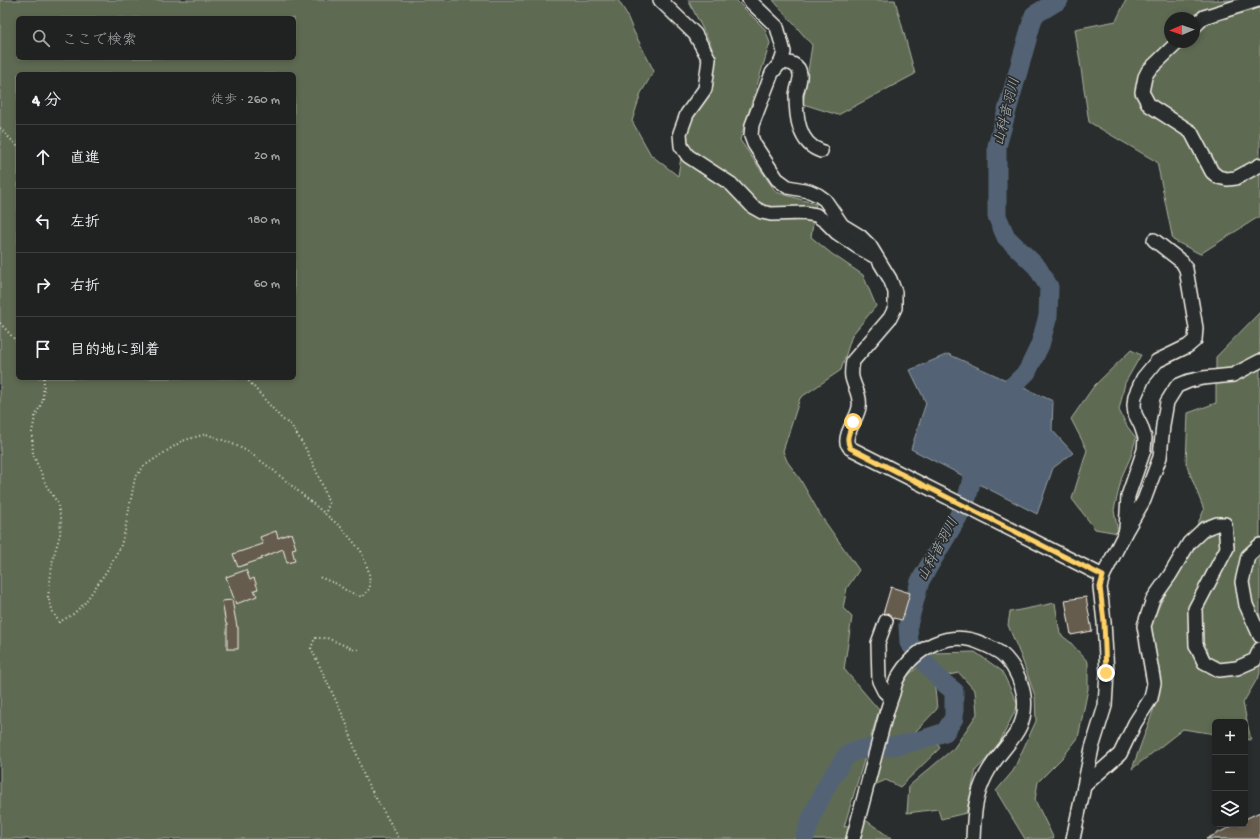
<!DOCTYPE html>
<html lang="ja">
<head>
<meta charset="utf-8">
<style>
  body { margin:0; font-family:"Gochi Hand","Klee One",sans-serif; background:#2d2f2f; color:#f1f3f6 }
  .controls { position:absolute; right:12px; bottom:12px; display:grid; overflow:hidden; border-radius:6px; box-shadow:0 2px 6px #0003 }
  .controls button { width:36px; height:36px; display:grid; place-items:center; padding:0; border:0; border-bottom:1px solid #3d3f40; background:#202222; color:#f1f3f6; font:20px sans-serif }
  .compass { position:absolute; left:1164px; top:12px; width:36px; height:36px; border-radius:50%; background:#202222; box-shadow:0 2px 6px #0003; rotate:268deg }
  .stop { position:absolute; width:12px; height:12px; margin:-9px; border:3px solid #ffd166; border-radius:50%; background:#fff }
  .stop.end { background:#ffd166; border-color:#fff; box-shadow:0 1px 4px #0008 }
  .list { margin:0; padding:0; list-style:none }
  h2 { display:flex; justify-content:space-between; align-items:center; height:52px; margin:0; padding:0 16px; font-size:17px }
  h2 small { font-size:13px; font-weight:400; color:#a2a4a5 }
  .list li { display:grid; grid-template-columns:26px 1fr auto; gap:12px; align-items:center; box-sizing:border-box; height:64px; padding:0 16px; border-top:1px solid #3d3f40 }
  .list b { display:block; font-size:15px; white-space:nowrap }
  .list em { font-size:13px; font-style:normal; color:#a2a4a5 }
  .icon { flex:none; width:22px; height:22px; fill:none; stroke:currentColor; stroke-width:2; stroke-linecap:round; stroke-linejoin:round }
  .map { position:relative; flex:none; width:1260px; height:839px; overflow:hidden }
  .search { position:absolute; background:#202222; box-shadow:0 2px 6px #0003; left:16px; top:16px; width:280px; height:44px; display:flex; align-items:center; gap:10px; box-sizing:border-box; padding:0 14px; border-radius:6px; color:#a2a4a5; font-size:15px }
  .panel { position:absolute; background:#202222; box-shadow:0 2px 6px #0003; left:16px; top:72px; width:280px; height:308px; border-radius:6px }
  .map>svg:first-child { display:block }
</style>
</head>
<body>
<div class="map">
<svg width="1260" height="839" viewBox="0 0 1260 839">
  <rect width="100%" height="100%" fill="#2a2d2e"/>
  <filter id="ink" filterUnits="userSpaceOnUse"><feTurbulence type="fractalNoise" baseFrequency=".025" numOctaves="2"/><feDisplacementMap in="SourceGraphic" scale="8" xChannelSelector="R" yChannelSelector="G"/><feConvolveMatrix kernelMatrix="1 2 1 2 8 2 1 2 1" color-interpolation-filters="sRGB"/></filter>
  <g filter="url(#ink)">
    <g fill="#5e6b53" stroke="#a9ae9e" fill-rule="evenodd">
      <path d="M0 0H618L625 11 634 32 654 71 641 93 632 121 651 155 678 176 686 126 710 85 711 45 688 0H736L765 29 770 43 740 140 776 192 816 204 811 237 832 254 863 275 876 306 852 335 841 370 800 398 783 451 787 461 800 479 821 516 859 570 847 588 843 608 852 617 844 669 879 710 844 827 867 821 892 839H0ZM18 18H294V58H18ZM18 74H294V378H18Z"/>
      <polygon points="773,0 895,0 915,74 838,115 803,104 812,45"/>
      <path d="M1126 0H1260V216L1200 254 1173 240 1157 162 1089 122 1075 29 1116 21ZM1170 18H1194V42H1170Z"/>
      <polygon points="1260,312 1260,674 1243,703 1251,740 1245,739 1245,722 1215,722 1215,734 1183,729 1132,769 1157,700 1149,628 1204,510 1186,463 1188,413 1216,403 1216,357"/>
      <polygon points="1131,350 1141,355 1125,383 1119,410 1127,426 1136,438 1131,456 1122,476 1114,510 1118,533 1095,529 1072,499 1087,450 1071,419 1094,386"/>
      <polygon points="1055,603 1060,634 1070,642 1088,662 1088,689 1078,738 1062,758 1038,782 1035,800 1054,839 1025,839 996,791 1013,771 1036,721 1035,696 1022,659 1008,625 1010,612"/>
      <polygon points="975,652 1002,671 1018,705 997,748 976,770 966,813 941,819 938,809 907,813 909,786 954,748 977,714 975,691 959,673 934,678 937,709 915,732 902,739 909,747 935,740 940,748 900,787 886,780 872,786 897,702 906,677 934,653"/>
    </g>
    <polygon fill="#526474" stroke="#939ca2" points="948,354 1053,401 1052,430 1073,453 1053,468 1037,514 911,449 926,403 910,370"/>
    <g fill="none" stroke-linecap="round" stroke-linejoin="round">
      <g stroke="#526474" stroke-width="19">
        <polyline points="996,402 1027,372 1040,345 1048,316 1049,287 1037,267 1006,237 997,216 997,146 1034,15 1059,0"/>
        <polyline points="804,839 813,814 828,783 846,756 856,750 900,745 924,739 945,732 954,718 954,691 940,680 909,643 908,625 920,581 958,517 967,498 973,474 972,456"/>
      </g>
    </g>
    <g fill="#665c4e" stroke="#f4f1e8">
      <polygon points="276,531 278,538 291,533 296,548 292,549 295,561 287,563 283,549 261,558 262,559 238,567 233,554 263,544 260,537"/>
      <polygon points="246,570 250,580 254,578 258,589 254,590 257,596 236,604 226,577"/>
      <polygon points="891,587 910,593 902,620 893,618 888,613 883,614"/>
      <polygon points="1086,597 1092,631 1071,635 1065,600"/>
      <polygon points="232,600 237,627 238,627 238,649 227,649 227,624 226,624 222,601"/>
      <polygon points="1260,812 1260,839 1206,839 1236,824 1245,824 1245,819"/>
    </g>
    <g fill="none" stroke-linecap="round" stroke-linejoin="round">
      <g stroke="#f4f1e8" stroke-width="16">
        <g id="minor">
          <polyline points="660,0 695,34 709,59 705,89 687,114 680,133 681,146 688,156 731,184 753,207 762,212 771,214 804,213 816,215 826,222 837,233 856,246 874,256"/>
          <polyline points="749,0 777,27 784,52 781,62"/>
          <polyline points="1194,27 1204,17 1258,0"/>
          <polyline points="1178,42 1148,71 1145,77 1142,92 1149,105 1191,132 1212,172 1218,177 1227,179 1236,178 1260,165"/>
          <path d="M821 151C798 144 796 115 796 95 797 88 801 80 800 74 799 64 789 62 781 62L772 73 752 125 751 136 754 144 777 179 788 187 809 191 818 195 825 200 842 225 860 236 870 246 890 279 895 292V308L890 318 853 361C852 367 851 371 852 377 854 387 861 396 859 407 858 417 845 433 847 443 848 445 849 446 850 448L1103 576"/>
          <polyline points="1126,529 1128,496 1144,450 1145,438 1141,426 1135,414 1134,405 1135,396 1143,378 1157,361 1188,346 1195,340 1196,328 1186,269 1182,262 1154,240"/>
          <polyline points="1260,545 1248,556 1242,582 1246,605 1260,636"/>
          <polyline points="886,621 878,643 879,681 884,691 891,698"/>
          <polyline points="1084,786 1120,754 1135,723 1151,698 1154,683 1144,626 1153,599 1170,575 1189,543 1204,529 1217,524 1225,524 1227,548 1195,609 1196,645 1204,662 1219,670 1237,668 1255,660 1260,649"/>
          <path d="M853 839C863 801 873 763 883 725 886 714 889 704 893 693 894 689 895 683 897 679 914 648 949 628 983 644 990 647 1001 652 1006 658 1015 668 1022 683 1024 696 1029 734 1001 745 986 775 975 796 974 815 973 839"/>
          <polyline points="1073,839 1092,748 1105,706 1107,673 1104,622 1100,587 1103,576 1126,531 1144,500 1160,457 1163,425 1167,402 1177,386 1189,381 1203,378 1233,375 1260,361"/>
        </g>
      </g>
      <g stroke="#f4f1e8" stroke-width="2" stroke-dasharray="1 3" stroke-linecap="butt">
        <polyline points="0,128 18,147"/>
        <polyline points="0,323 18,343"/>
        <polyline points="44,378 43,400 35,417 32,432 33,454 46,485 57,502 61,518 60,535 53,558 48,597 53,612 59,622 72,615 84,604 108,569 121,545 125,530 135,478 144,466 182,441 206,434 231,443 249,452 273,470 342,528 361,551 369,572 370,588 362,597 347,591 337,584 319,577"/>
        <polyline points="246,378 282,419 291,425 306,449 320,479 329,504 325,514"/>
        <polyline points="358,650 353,649 327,638 315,638 311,648 346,722 365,779 399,838"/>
      </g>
      <use href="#minor" stroke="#2a2d2e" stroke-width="13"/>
    </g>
  </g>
  <g fill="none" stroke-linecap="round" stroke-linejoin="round" filter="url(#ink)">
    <path stroke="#ffd166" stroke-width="5" d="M853 422C850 432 845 438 850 448L1103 576 1100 587 1104 622 1106 673"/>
  </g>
  <g text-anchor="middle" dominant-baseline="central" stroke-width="3.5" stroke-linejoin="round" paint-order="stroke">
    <g font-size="14" font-style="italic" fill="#b3b9ba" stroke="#2a2d2e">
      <text transform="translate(1008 112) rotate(-76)">山科音羽川</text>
      <text transform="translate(939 550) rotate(-62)">山科音羽川</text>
    </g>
  </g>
</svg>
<div class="controls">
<button>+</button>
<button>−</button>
<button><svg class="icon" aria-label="layers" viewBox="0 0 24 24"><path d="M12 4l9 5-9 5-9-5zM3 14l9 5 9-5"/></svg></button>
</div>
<svg class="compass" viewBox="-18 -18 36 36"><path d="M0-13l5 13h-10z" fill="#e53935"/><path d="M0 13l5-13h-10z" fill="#a2a4a5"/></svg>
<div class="stop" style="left:853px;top:422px"></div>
<div class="stop end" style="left:1106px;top:673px"></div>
<div class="search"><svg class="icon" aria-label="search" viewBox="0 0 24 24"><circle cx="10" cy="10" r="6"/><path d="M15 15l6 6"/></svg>ここで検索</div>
<section class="panel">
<h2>4 分<small>徒歩 · 260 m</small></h2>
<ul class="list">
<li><svg class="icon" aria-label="ahead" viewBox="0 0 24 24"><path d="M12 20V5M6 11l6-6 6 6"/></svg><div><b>直進</b></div><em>20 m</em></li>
<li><svg class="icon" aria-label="left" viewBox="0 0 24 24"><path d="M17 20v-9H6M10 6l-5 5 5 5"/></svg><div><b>左折</b></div><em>180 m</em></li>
<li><svg class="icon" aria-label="right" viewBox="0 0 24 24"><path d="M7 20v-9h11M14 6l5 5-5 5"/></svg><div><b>右折</b></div><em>60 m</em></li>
<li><svg class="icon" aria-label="arrive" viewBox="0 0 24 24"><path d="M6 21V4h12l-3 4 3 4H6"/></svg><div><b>目的地に到着</b></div></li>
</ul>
</section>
</div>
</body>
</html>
